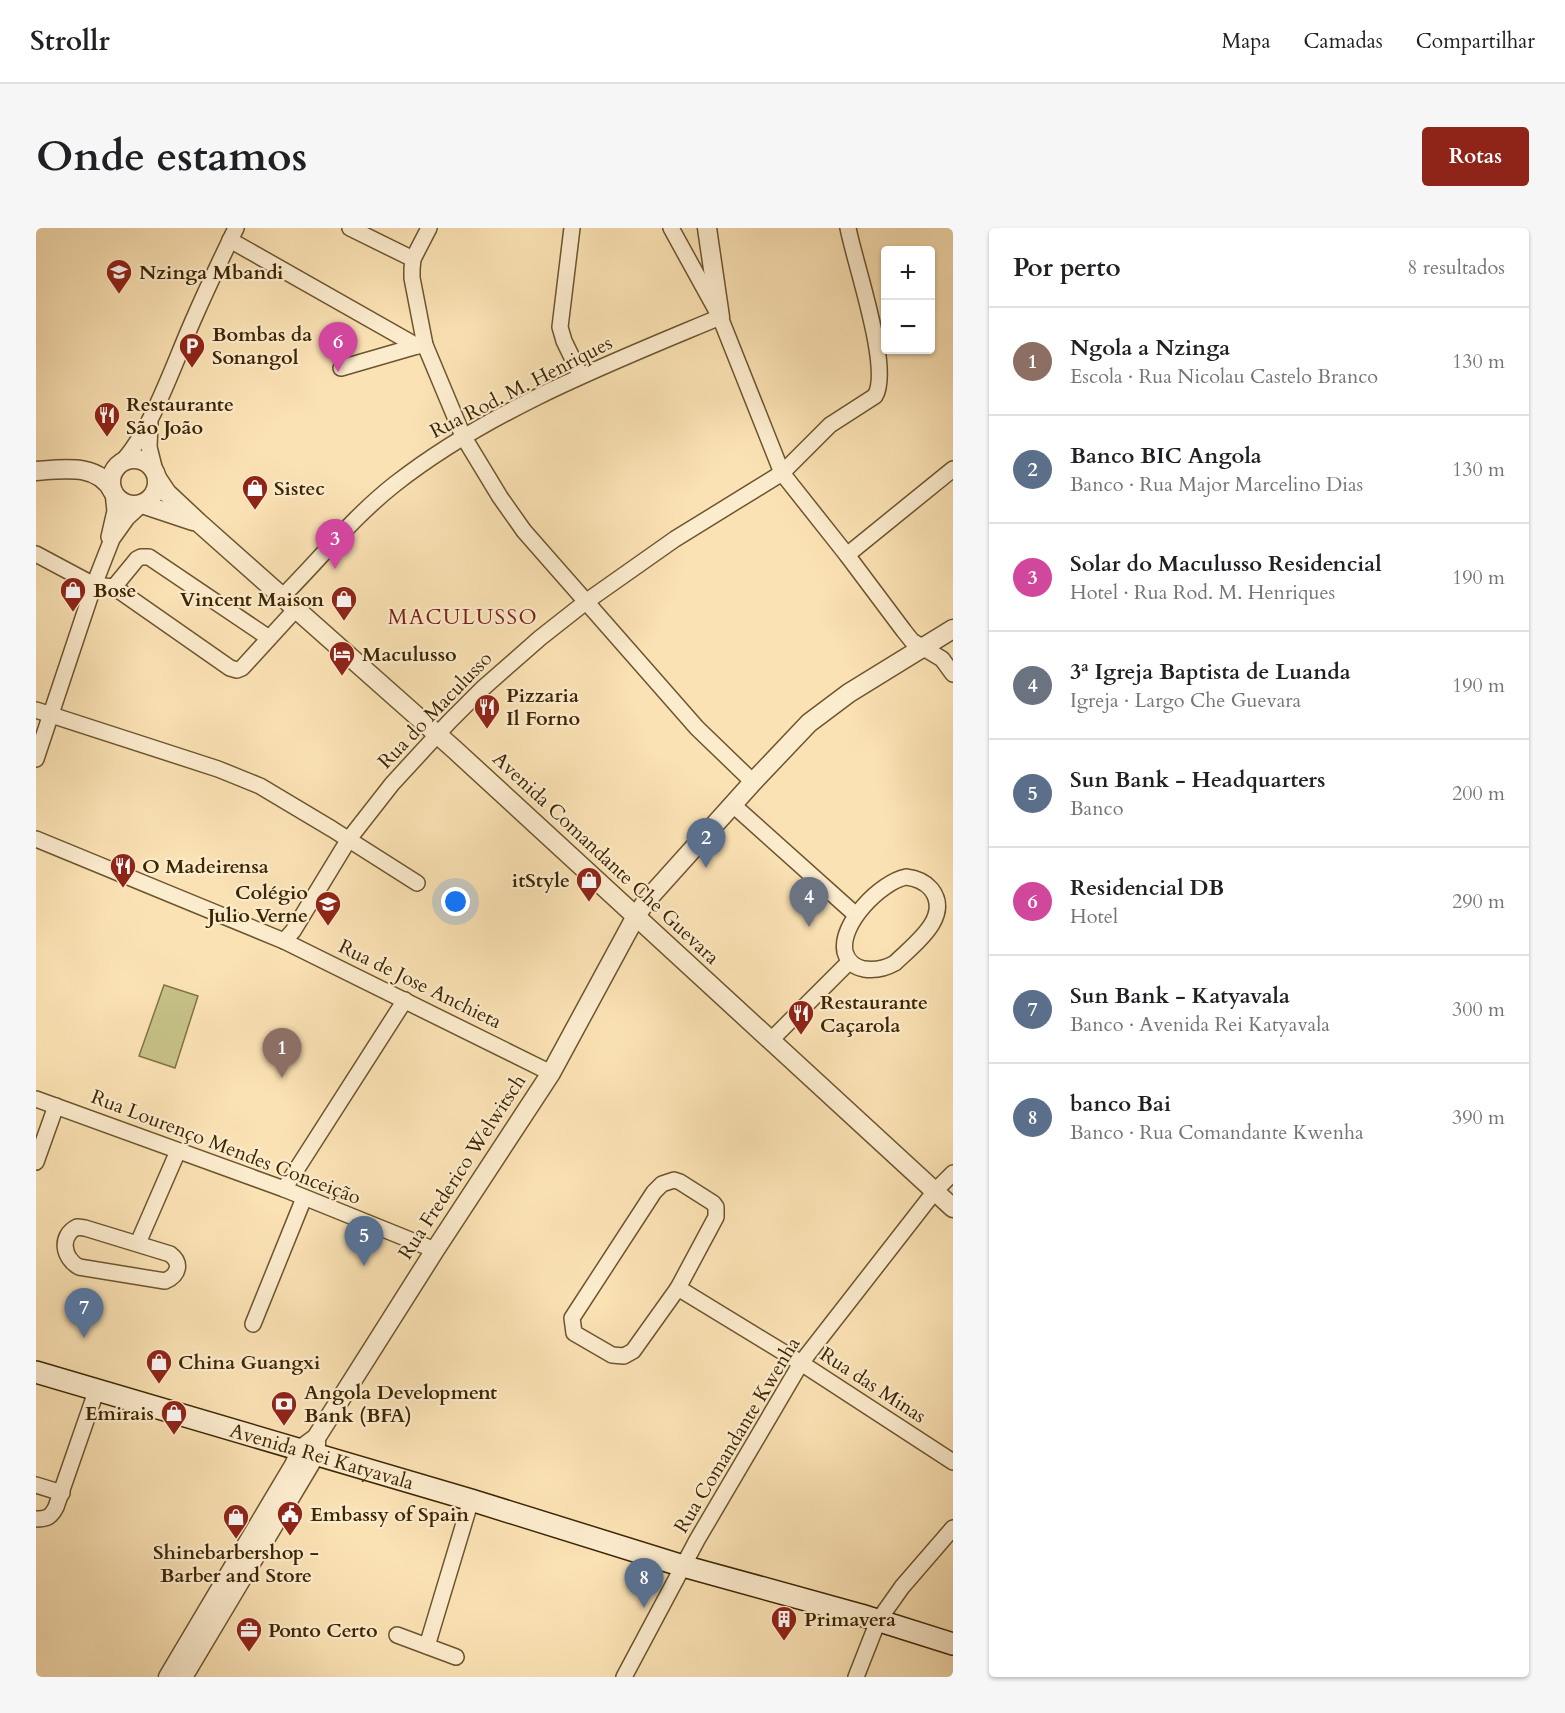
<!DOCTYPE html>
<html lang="pt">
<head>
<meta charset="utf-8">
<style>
  body { margin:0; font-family:Cardo,serif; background:#f6f6f6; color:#202124 }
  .controls { position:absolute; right:18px; top:18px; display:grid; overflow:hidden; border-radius:6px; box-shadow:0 2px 4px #0004 }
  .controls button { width:54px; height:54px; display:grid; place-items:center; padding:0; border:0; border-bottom:2px solid #e0e0e0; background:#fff; color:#202124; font:30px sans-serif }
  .you { position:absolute; left:420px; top:674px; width:21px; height:21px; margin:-15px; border:4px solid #fff; border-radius:50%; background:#1a73e8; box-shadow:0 0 0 9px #1a73e833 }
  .badge { display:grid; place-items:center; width:39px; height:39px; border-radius:50%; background:#8f2418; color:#fff; font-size:20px; font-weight:700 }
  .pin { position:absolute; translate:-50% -50px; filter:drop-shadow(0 2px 3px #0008) }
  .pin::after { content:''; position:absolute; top:32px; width:21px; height:18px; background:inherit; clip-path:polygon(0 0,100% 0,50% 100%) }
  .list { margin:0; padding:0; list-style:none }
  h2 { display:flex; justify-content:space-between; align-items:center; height:78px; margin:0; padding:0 24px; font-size:26px }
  h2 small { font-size:20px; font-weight:400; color:#757577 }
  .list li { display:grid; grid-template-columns:39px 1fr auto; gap:18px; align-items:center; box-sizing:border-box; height:108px; padding:0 24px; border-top:2px solid #e0e0e0 }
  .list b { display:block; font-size:22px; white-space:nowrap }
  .list p { margin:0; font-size:20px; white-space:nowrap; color:#757577 }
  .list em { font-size:20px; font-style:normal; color:#757577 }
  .map { position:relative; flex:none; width:917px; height:1449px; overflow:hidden; border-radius:6px }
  header { display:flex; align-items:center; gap:36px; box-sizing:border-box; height:84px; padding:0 30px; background:#fff; border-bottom:2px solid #e0e0e0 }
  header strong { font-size:28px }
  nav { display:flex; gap:33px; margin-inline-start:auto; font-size:21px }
  .intro { display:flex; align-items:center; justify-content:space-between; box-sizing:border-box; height:144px; padding:0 36px }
  h1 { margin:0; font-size:42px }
  .button { padding:15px 27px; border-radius:6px; background:#8f2418; color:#fff; font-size:21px; font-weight:700 }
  main { display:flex; gap:36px; padding:0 36px }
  aside { flex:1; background:#fff; border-radius:6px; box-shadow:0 2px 4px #0004 }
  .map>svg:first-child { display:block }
</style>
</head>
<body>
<header>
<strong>Strollr</strong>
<nav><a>Mapa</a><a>Camadas</a><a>Compartilhar</a></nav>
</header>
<div class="intro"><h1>Onde estamos</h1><a class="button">Rotas</a></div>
<main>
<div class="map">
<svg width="917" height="1449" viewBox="0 0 917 1449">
  <rect width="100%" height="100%" fill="#fbe2b4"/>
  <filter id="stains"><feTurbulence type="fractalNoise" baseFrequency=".00333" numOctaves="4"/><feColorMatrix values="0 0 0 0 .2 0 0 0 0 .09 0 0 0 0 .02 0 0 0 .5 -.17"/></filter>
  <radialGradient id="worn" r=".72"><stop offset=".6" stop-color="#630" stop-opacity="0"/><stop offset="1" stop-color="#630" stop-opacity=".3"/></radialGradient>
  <polygon fill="#c6c187" stroke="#817444" stroke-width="1.5" points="128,757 162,768 139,840 103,828"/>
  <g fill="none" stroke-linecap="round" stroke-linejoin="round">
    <g stroke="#6c552e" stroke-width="18">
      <g id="minor">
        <polyline points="314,0 377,31"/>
        <polyline points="393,0 377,31 376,41 376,50 389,117 427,208 464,269 488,303 661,500 717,554"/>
        <polyline points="536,0 524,99 528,113 545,148"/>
        <polyline points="635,0 684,89 746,245 811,327 868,403 876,413 906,431 917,446"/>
        <polyline points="194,12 381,118 389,117"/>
        <polyline points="305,140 381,118"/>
        <polyline points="114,195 113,219 119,243"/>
        <path d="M85 235C117 201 139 132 159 88 172 58 186 29 200 0"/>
        <polyline points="73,309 79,283 77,264"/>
        <polyline points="0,326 58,357 78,359 194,440 201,442 206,440 260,381"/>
        <polyline points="811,327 917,241"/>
        <polyline points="78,359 101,331 105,329 113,329 233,410"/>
        <path d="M246 369C284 331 317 289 359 256 455 181 572 136 684 89"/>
        <polyline points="0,482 182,541 224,558 296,601 381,655"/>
        <polyline points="0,531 58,357 76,311 91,290 106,276"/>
        <polyline points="696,576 820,687"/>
        <polyline points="0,611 248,713 515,845"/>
        <path d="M870 649C879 650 889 654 895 661 917 689 877 717 859 735 850 740 840 743 828 741 818 739 812 734 809 724 803 696 845 654 870 649Z"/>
        <path d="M248 713 257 703 313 611 356 556 413 494 446 461 504 410 551 373 639 311 746 245 794 197 839 168C856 141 818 33 812 0"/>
        <polyline points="735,812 813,734"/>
        <polyline points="0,871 248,961 399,1022"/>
        <polyline points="0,934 20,878"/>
        <polygon points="638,952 644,954 677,975 680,979 680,989 642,1060 597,1123 588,1128 576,1127 538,1105 536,1090 618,964 626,956"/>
        <polyline points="248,961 369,772"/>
        <path d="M41 999 49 1000 134 1026C146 1035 143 1047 129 1053L43 1039C27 1030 23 1008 41 999Z"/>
        <polyline points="102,1015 142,923"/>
        <polyline points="642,1060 765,1135 917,1234"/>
        <polyline points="217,1096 268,970"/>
        <polyline points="0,1257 26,1265"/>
        <path d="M0 1291C11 1291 15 1289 20 1279L61 1161"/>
        <polyline points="361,1407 420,1429"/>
        <polyline points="391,1418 435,1272"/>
        <polyline points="588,1449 661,1312 765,1135 899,963 917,945"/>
        <polyline points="820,1449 842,1393 866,1359 917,1300"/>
      </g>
    </g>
    <g stroke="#6c552e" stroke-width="21">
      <g id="tertiary">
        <polyline points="671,0 684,89"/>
        <circle cx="98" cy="254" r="23"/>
        <path d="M0 243C28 241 63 235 77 264"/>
        <polyline points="121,250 131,265 162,294 419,522 917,980"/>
        <polyline points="106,276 157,293"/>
        <polyline points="132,1449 258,1237 265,1221 280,1210 399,1022 515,845 600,688 611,672 717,554 773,495 813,465 917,401"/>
        <polyline points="147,1449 274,1236 280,1226 280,1214"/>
      </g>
    </g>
    <g stroke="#3c2601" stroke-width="24">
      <g id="secondary">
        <path id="s1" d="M0 1144 435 1272 647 1338 825 1387 917 1416"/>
      </g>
    </g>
    <use href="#minor" stroke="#fcecce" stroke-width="15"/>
    <use href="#tertiary" stroke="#fcecce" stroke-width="18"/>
    <use href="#secondary" stroke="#fcecce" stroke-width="21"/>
  </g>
  <defs>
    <g id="school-pin" transform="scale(1.35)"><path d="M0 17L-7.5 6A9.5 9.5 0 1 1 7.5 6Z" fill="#8f2418" stroke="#fcecce"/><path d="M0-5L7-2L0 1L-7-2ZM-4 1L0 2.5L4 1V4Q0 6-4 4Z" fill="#fff"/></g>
    <g id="parking-pin" transform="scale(1.35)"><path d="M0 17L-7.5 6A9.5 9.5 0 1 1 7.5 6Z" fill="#8f2418" stroke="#fcecce"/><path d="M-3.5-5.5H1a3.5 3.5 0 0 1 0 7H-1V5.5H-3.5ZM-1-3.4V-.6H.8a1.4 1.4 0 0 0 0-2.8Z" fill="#fff"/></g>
    <g id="restaurant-pin" transform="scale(1.35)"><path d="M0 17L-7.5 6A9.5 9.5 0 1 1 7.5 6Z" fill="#8f2418" stroke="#fcecce"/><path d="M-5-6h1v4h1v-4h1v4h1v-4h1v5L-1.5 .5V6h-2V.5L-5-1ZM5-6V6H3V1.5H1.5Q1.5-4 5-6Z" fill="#fff"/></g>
    <g id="shop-pin" transform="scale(1.35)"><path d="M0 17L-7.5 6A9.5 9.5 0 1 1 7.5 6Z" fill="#8f2418" stroke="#fcecce"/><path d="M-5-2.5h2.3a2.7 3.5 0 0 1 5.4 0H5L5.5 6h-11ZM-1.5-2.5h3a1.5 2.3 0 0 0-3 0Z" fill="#fff"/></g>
    <g id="hotel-pin" transform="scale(1.35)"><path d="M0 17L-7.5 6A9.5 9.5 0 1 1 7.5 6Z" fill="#8f2418" stroke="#fcecce"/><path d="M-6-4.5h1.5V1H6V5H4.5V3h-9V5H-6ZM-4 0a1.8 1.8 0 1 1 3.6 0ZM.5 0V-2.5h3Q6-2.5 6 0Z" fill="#fff"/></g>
    <g id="bank-pin" transform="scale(1.35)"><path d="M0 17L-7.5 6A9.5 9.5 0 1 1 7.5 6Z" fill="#8f2418" stroke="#fcecce"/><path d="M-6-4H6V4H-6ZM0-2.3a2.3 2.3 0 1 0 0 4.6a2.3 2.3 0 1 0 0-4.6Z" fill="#fff"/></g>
    <g id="civic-pin" transform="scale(1.35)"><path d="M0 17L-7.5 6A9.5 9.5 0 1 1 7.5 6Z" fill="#8f2418" stroke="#fcecce"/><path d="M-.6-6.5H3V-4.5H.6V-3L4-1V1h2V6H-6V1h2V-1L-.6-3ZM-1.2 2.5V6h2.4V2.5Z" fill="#fff"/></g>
    <g id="building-pin" transform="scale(1.35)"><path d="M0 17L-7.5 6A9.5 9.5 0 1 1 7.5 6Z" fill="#8f2418" stroke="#fcecce"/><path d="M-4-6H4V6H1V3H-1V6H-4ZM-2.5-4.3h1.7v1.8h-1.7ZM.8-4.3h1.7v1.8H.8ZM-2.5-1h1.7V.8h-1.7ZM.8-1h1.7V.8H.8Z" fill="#fff"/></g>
    <g id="office-pin" transform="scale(1.35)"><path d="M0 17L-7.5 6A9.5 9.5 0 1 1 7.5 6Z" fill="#8f2418" stroke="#fcecce"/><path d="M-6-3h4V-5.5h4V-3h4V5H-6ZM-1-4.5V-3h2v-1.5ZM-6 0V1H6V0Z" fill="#fff"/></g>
  </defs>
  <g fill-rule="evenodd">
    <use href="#school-pin" x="83" y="44"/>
    <use href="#parking-pin" x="156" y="118"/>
    <use href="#restaurant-pin" x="71" y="187"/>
    <use href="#shop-pin" x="219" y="260"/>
    <use href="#shop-pin" x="37" y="362"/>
    <use href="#shop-pin" x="308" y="371"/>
    <use href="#hotel-pin" x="306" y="426"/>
    <use href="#restaurant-pin" x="451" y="479"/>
    <use href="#restaurant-pin" x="87" y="638"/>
    <use href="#shop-pin" x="553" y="652"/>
    <use href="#school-pin" x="292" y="676"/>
    <use href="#restaurant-pin" x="765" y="785"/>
    <use href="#shop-pin" x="123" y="1134"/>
    <use href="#bank-pin" x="248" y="1176"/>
    <use href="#shop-pin" x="138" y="1185"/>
    <use href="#civic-pin" x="254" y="1286"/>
    <use href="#shop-pin" x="200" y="1289"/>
    <use href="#building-pin" x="748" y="1391"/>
    <use href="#office-pin" x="213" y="1402"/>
  </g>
  <g text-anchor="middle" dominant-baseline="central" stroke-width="4.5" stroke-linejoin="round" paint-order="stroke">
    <g font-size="20" font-weight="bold" fill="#3c2601" stroke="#fcecce" text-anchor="start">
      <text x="103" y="44">Nzinga Mbandi</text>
      <text x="176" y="106">Bombas da<tspan x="176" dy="23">Sonangol</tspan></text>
      <text x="90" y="176">Restaurante<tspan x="90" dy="23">São João</tspan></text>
      <text x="238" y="260">Sistec</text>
      <text x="57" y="362">Bose</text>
      <text x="288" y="371" text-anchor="end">Vincent Maison</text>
      <text x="326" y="426">Maculusso</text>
      <text x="470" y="467">Pizzaria<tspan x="470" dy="23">Il Forno</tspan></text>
      <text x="106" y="638">O Madeirensa</text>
      <text x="534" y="652" text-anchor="end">itStyle</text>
      <text x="272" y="664" text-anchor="end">Colégio<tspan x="272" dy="23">Julio Verne</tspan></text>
      <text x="784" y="774">Restaurante<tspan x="784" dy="23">Caçarola</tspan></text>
      <text x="142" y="1134">China Guangxi</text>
      <text x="268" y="1164">Angola Development<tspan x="268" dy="23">Bank (BFA)</tspan></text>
      <text x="118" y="1185" text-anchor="end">Emirais</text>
      <text x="274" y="1286">Embassy of Spain</text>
      <text x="200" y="1324" text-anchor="middle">Shinebarbershop -<tspan x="200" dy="23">Barber and Store</tspan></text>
      <text x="768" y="1391">Primavera</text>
      <text x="232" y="1402">Ponto Certo</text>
    </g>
    <g font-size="20" fill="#3c2601" stroke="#fcecce">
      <text transform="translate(485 159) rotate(-27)">Rua Rod. M. Henriques</text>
      <text transform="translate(399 482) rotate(-46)">Rua do Maculusso</text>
      <text transform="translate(570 630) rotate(43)">Avenida Comandante Che Guevara</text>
      <text transform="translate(384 756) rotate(26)">Rua de Jose Anchieta</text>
      <text transform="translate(190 919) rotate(21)">Rua Lourenço Mendes Conceição</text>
      <text transform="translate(426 939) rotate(-57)">Rua Frederico Welwitsch</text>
      <text transform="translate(837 1157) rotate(33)">Rua das Minas</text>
      <text transform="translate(701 1207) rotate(-59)">Rua Comandante Kwenha</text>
      <text stroke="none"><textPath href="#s1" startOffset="298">Avenida Rei Katyavala</textPath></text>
    </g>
    <g font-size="21" letter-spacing="1.5" fill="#7a1f14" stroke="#fcecce">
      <text x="427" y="389">MACULUSSO</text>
    </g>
  </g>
  <rect width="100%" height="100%" filter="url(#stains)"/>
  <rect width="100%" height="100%" fill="url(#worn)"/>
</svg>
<div class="controls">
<button>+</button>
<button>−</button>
</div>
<div class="you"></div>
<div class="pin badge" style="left:246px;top:850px;background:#8d6e63">1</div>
<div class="pin badge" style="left:670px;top:640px;background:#5c6f8a">2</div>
<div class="pin badge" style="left:299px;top:341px;background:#d1479c">3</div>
<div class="pin badge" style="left:773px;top:699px;background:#6b7280">4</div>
<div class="pin badge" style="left:328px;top:1038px;background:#5c6f8a">5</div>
<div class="pin badge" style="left:302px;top:144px;background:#d1479c">6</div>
<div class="pin badge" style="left:48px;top:1110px;background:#5c6f8a">7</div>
<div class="pin badge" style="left:608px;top:1380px;background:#5c6f8a">8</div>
</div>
<aside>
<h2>Por perto<small>8 resultados</small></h2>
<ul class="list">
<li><span class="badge" style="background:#8d6e63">1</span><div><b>Ngola a Nzinga</b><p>Escola · Rua Nicolau Castelo Branco</p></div><em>130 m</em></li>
<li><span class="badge" style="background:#5c6f8a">2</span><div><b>Banco BIC Angola</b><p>Banco · Rua Major Marcelino Dias</p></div><em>130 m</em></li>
<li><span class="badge" style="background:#d1479c">3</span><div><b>Solar do Maculusso Residencial</b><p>Hotel · Rua Rod. M. Henriques</p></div><em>190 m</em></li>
<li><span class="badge" style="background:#6b7280">4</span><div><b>3ª Igreja Baptista de Luanda</b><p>Igreja · Largo Che Guevara</p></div><em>190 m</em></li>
<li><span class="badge" style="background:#5c6f8a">5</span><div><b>Sun Bank - Headquarters</b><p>Banco</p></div><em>200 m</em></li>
<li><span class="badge" style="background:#d1479c">6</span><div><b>Residencial DB</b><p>Hotel</p></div><em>290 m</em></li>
<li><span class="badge" style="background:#5c6f8a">7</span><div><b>Sun Bank - Katyavala</b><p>Banco · Avenida Rei Katyavala</p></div><em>300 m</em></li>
<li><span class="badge" style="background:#5c6f8a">8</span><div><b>banco Bai</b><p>Banco · Rua Comandante Kwenha</p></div><em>390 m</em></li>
</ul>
</aside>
</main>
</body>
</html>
